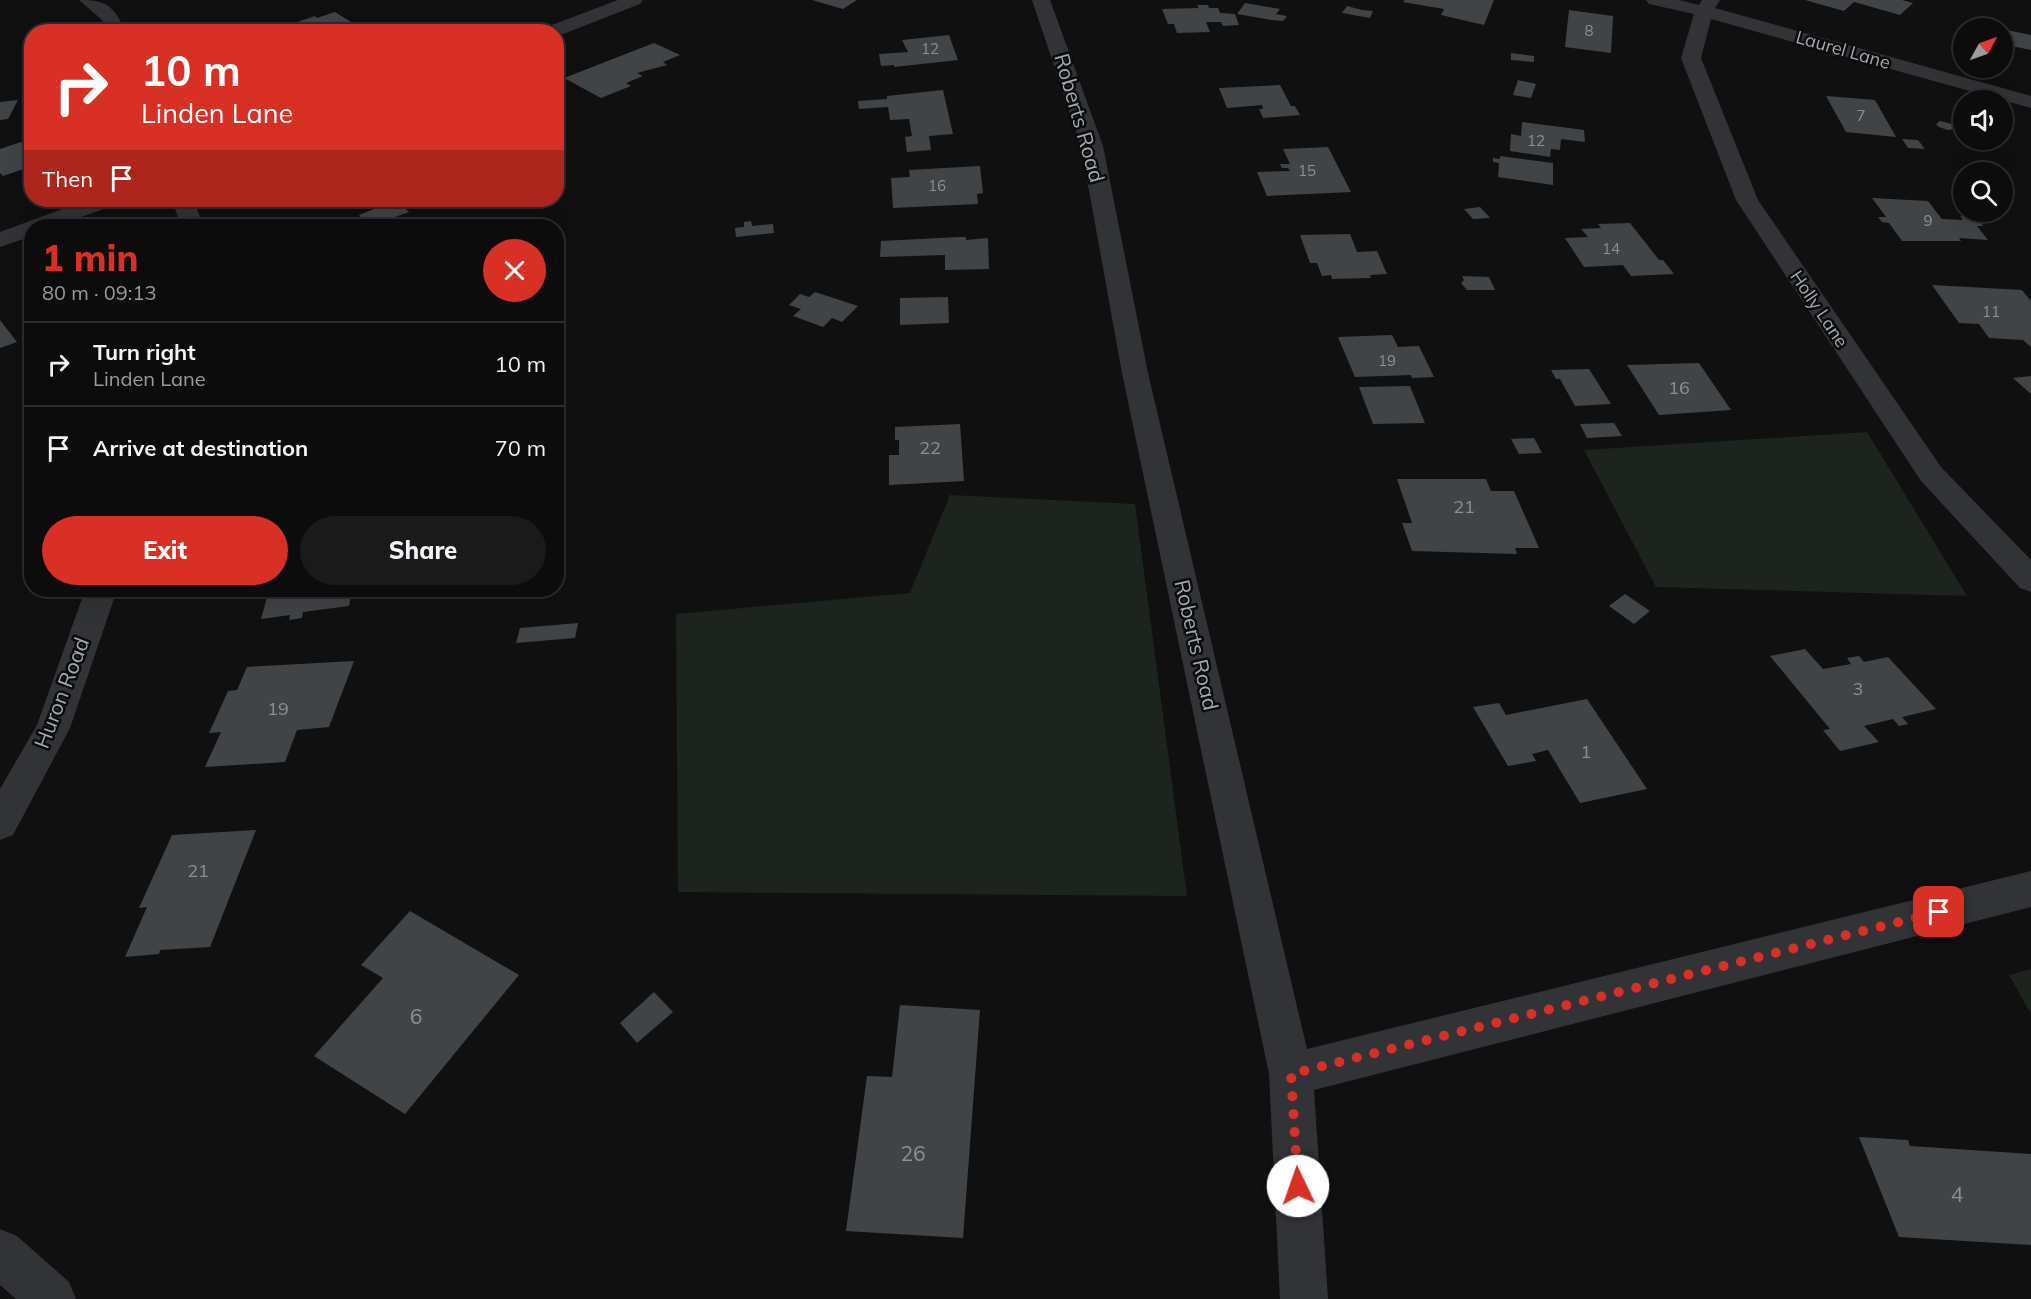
<!DOCTYPE html>
<html lang="en">
<head>
<meta charset="utf-8">
<style>
  :root { --surface:#0c0c0d; --page:#1a1a1b; --text:#f1f3f6; --muted:#9a9b9d; --line:#2c2c2e; --accent:#d93025 }
  body { margin:0; font-family:Mulish,sans-serif; background:var(--page); color:var(--text); height:100vh; display:flex; flex-direction:column; font-size:22px; white-space:nowrap }
  * { box-sizing:border-box; margin:0 }
  p { font-size:20px; color:var(--muted) }
  .icon { flex:none; width:33px; height:33px; fill:none; stroke:currentColor; stroke-width:2; stroke-linecap:round; stroke-linejoin:round }
  .map { position:relative; flex:1; overflow:hidden }
  .sheet { position:absolute; left:24px; top:219px; width:540px; height:378px; display:flex; flex-direction:column; background:var(--surface); border-radius:24px; box-shadow:0 6px 24px #0002,0 0 0 2px var(--line) }
  .sheet>* { flex:none }
  .guide { position:absolute; left:24px; top:24px; width:540px; height:183px; border-radius:24px; box-shadow:0 6px 24px #0002,0 0 0 2px var(--line); background:#d93025; color:#fff; overflow:hidden }
  .needle { width:39px; rotate:50deg }
  .buttons { position:absolute; left:1953px; top:18px; display:grid; gap:12px }
  .buttons a { display:grid; place-items:center; width:60px; height:60px; border-radius:50%; background:var(--surface); box-shadow:0 6px 24px #0002,0 0 0 2px var(--line); font-size:30px }
  .pin { position:absolute; display:grid; place-items:center; width:51px; height:51px; color:#fff; margin:-26px; border-radius:12px; box-shadow:0 3px 9px #0006 }
  .me { position:absolute; width:66px; margin:-33px; rotate:357deg; stroke-linejoin:round; filter:drop-shadow(0 0 4px #0008) }
  .turn { display:flex; align-items:center; gap:21px; height:126px; padding:0 18px; font-size:27px }
  .turn .icon { width:78px; height:78px; stroke-width:2.5 }
  .turn b { display:block; font-size:42px; line-height:51px }
  .then { display:flex; align-items:center; height:57px; padding:0 18px; background:#0003; gap:12px; font-size:22px }
  .round { display:grid; place-items:center; flex:none; width:63px; height:63px; border-radius:32px; background:var(--page) }
  .summary { display:flex; align-items:center; justify-content:space-between; height:102px; padding:0 18px }
  h1 { font-size:36px; font-weight:800; line-height:45px; color:var(--accent) }
  .primary-button { display:flex; gap:12px; margin-top:auto; padding:12px 18px }
  .primary-button a { flex:1; height:69px; border-radius:36px; background:var(--accent); color:#fff; font-size:24px; font-weight:800; line-height:69px; text-align:center }
  .primary-button a+a { background:var(--page); color:var(--text) }
  ul { padding:0; list-style:none }
  li { display:flex; align-items:center; gap:18px; height:84px; padding:0 18px; border-top:2px solid var(--line) }
  li div { flex:1 }
  li b { display:block; font-size:22px }
  li em { font-style:normal }
  .map>svg:first-child { display:block }
</style>
</head>
<body>
<div class="map">
<svg width="2031" height="1299" viewBox="0 0 2031 1299">
  <rect width="100%" height="100%" fill="#101011"/>
  <path fill="#1d241d" d="M1867 432 1967 596 1656 587 1584 450Z
    M950 495 1135 504 1187 896 678 892 676 614 910 593Z
    M2031 969V1014L2009 975Z"/>
  <path fill="#414447" d="M812 0H857L843 9Z
    M1405 0H1494L1484 25 1441 15 1444 9 1403 2Z
    M1805 0H1902L1913 3 1900 15 1854 2 1844 11Z
    M1245 3 1280 9 1276 14 1287 16 1283 21 1272 20 1237 14Z
    M1197 5H1208L1209 8H1218L1220 13 1235 14 1239 25 1223 26 1221 22H1206L1210 32 1177 33 1174 24H1168L1162 9 1199 8Z
    M1347 6 1362 10 1373 11 1370 18 1342 13Z
    M1569 10 1613 16 1611 53 1565 47Z
    M335 12 362 29 355 32H268L315 16 317 18Z
    M2002 29 2031 35V50L2002 44Z
    M949 35 958 60 894 67V65L881 66 879 54 908 52 902 40Z
    M654 43 680 55 663 62 667 65 637 73 643 76 626 83 631 86 601 98 564 78Z
    M1511 53 1534 56V62L1511 60Z
    M1518 80 1536 84 1531 98 1513 95Z
    M1280 85 1291 106H1295L1300 115 1263 118 1259 109H1263L1262 105 1227 108 1219 88Z
    M943 90 953 134 929 136 931 150 907 152 905 137 912 136 909 119 890 120 888 107 859 109 858 101 887 99V96Z
    M1826 96 1875 100 1896 137 1846 132Z
    M18 100 8 119 0 120V102Z
    M1940 121 1956 125 1958 128 1948 130 1939 127 1936 124Z
    M1522 122 1584 130 1585 142 1561 139 1560 150 1551 149 1550 157 1510 151 1511 134 1521 136Z
    M1902 139 1918 140 1925 149 1908 148Z
    M21 142 29 150 32 149V166L3 176 0 173V149Z
    M1328 147 1351 192 1267 196 1257 172 1290 171 1288 168H1282L1280 164H1290L1283 149Z
    M1500 156 1553 163V185L1498 177 1499 163 1493 162V158L1500 159Z
    M980 166 983 193 977 194 978 204 893 208 891 178 910 177 909 170Z
    M1872 198 1928 201 1942 219 1963 220 1960 216 1972 217 1984 226H1977L1988 240 1959 238 1961 241H1902L1889 223 1882 222 1878 217H1886Z
    M397 200 409 212 370 226 359 215Z
    M1480 207 1490 218 1473 219 1464 209Z
    M751 221 752 226 773 224 774 233 736 237 735 228 744 227V222Z
    M1630 223 1659 260H1663L1674 274 1631 276 1623 265 1584 267 1565 238 1588 237 1581 229 1601 228 1598 224Z
    M1350 234 1357 252 1377 251 1387 274 1370 275 1371 278 1332 279 1331 275 1322 276 1317 263H1310L1300 235Z
    M960 237H966V240L988 238 989 269 945 270V255L880 257 881 241Z
    M1462 276 1489 277 1495 290H1467L1461 283 1464 280Z
    M1932 285 2022 290 2031 301V347L2023 340 1989 338 1979 324 1959 323Z
    M815 292 858 306 842 322 832 318 823 327 793 316 801 309 789 305 800 294 809 297Z
    M948 297 949 323 900 325V298Z
    M0 320 17 342 0 348Z
    M1392 335 1398 347 1419 346 1434 377 1412 378 1411 375 1355 377 1338 337Z
    M1699 363 1731 410 1659 415 1627 365Z
    M1589 369 1611 404 1575 406 1560 379H1556L1551 370Z
    M2031 376V394L2013 378Z
    M1410 386 1425 423 1373 424 1359 387Z
    M1614 423 1622 436 1587 438 1580 424Z
    M960 424 964 481 889 485V455H899V440H895V427Z
    M1534 438 1542 453 1519 454 1511 439Z
    M1397 479H1486L1491 491H1514L1539 548H1515L1517 554 1412 551 1402 523H1412Z
    M269 590H352L349 606 303 612 302 618 289 620 290 615 261 619Z
    M1625 594 1650 611 1634 624 1609 606Z
    M578 623 575 638 516 643 520 628Z
    M1805 649 1823 669 1851 664 1847 658 1859 656 1864 662 1888 657 1936 709 1902 717 1908 724 1899 726 1893 719 1864 726 1879 742 1840 751 1823 730 1830 729 1770 656Z
    M354 661 329 727 297 730 285 762 205 767 221 732 209 733 228 691 237 690 247 667Z
    M1587 699 1647 789 1580 803 1548 750 1532 754 1536 761 1508 766 1473 707 1499 703 1506 715Z
    M256 830 210 947 160 950 159 954 125 957 147 907 139 908 172 835Z
    M410 911 519 975 405 1114 314 1056 383 978 361 965Z
    M654 992 673 1012 637 1043 620 1023Z
    M900 1005 980 1010 963 1238 846 1231 867 1076 892 1077Z
    M1859 1137 1908 1140 1910 1146 2031 1154V1245L1899 1237Z"/>
  <g fill="none" stroke-linecap="round" stroke-linejoin="round">
    <path fill="#323336" fill-rule="evenodd" d="M79 0C107 0 114 6 126 32H108L102 20Z
      M618 0H643L640 4 558 36 556 32H542L544 28Z
      M1032 0H1050L1103 146 1148 373 1307 1049 2031 871V907L1314 1090 1328 1299H1280L1269 1074 1122 373 1081 146Z
      M1646 0H1679L1699 5 1702 0H1720L1715 8 2031 96V108L1711 19 1701 58 1758 200 1941 467 2031 560V592L2020 588 1921 481 1736 200 1681 58 1694 14 1649 4Z
      M87 200H118L115 205 56 226H32V236L0 247V232Z
      M172 200H194L203 226H181Z
      M85 590H117L70 728 13 835 0 840V789L37 725Z
      M0 1229 17 1236 69 1282 76 1299H16L0 1285Z"/>
  </g>
  <g fill="none" stroke-linecap="round" stroke-linejoin="round">
    <path stroke="#d93025" stroke-width="10" stroke-dasharray="0 18" d="M1298 1186 1291 1074 1939 912"/>
  </g>
  <g text-anchor="middle" stroke-width="5" stroke-linejoin="round" paint-order="stroke">
    <g font-size="15" fill="#8a9096">
      <text x="1589" y="36">8</text>
      <text x="930" y="54">12</text>
      <text x="1861" y="121">7</text>
      <text x="1536" y="146">12</text>
      <text x="1307" y="176">15</text>
      <text x="937" y="191">16</text>
      <text x="1928" y="226">9</text>
      <text x="1611" y="254">14</text>
      <text x="1991" y="317">11</text>
      <text x="1387" y="366">19</text>
    </g>
    <g font-size="18" fill="#a2aab1" stroke="#0b0b0c">
      <text transform="translate(1843 50) rotate(16)" y="6">Laurel Lane</text>
      <text transform="translate(1819 309) rotate(56)" y="6">Holly Lane</text>
    </g>
    <g font-size="18" fill="#8a9096">
      <text x="1679" y="394">16</text>
      <text x="930" y="454">22</text>
      <text x="1464" y="513">21</text>
      <text x="1858" y="695">3</text>
      <text x="278" y="715">19</text>
      <text x="1586" y="758">1</text>
      <text x="198" y="877">21</text>
    </g>
    <g font-size="21" fill="#a2aab1" stroke="#0b0b0c">
      <text transform="translate(1079 118) rotate(74)" y="7">Roberts Road</text>
      <text transform="translate(1196 645) rotate(77)" y="7">Roberts Road</text>
      <text transform="translate(62 693) rotate(-69)" y="7">Huron Road</text>
    </g>
    <g font-size="21" fill="#8a9096">
      <text x="416" y="1024">6</text>
      <text x="913" y="1161">26</text>
      <text x="1957" y="1202">4</text>
    </g>
  </g>
</svg>
<div class="buttons">
<a><svg class="needle" viewBox="-14 -14 28 28"><path d="M0-13l5 13h-10z" fill="#e53935"/><path d="M0 13l5-13h-10z" fill="#9a9b9d"/></svg></a>
<a><svg class="icon" aria-label="sound" viewBox="0 0 24 24"><path d="M4 9h4l5-4v14l-5-4H4zM17 9q2 3 0 6"/></svg></a>
<a><svg class="icon" aria-label="search" viewBox="0 0 24 24"><circle cx="10" cy="10" r="6"/><path d="M15 15l6 6"/></svg></a>
</div>
<div class="pin" style="left:1939px;top:912px;background:#d93025"><svg class="icon" aria-label="arrive" viewBox="0 0 24 24"><path d="M6 21V4h12l-3 4 3 4H6"/></svg></div>
<svg class="me" style="left:1298px;top:1186px" viewBox="-20 -20 40 40"><circle r="19" fill="#fff"/><path d="M0-13L10 11 0 6-10 11z" fill="#d93025"/></svg>
<div class="guide">
<div class="turn"><svg class="icon" aria-label="right" viewBox="0 0 24 24"><path d="M7 20v-9h11M14 6l5 5-5 5"/></svg><div><b>10 m</b>Linden Lane</div></div>
<div class="then">Then<svg class="icon" aria-label="arrive" viewBox="0 0 24 24"><path d="M6 21V4h12l-3 4 3 4H6"/></svg></div>
</div>
<section class="sheet">
<div class="summary"><div><h1>1 min</h1><p>80 m · 09:13</p></div><a class="round" style="background:#d93025;color:#fff"><svg class="icon" aria-label="close" viewBox="0 0 24 24"><path d="M6 6l12 12M18 6L6 18"/></svg></a></div>
<ul>
<li><svg class="icon" aria-label="right" viewBox="0 0 24 24"><path d="M7 20v-9h11M14 6l5 5-5 5"/></svg><div><b>Turn right</b><p>Linden Lane</p></div><em>10 m</em></li>
<li><svg class="icon" aria-label="arrive" viewBox="0 0 24 24"><path d="M6 21V4h12l-3 4 3 4H6"/></svg><div><b>Arrive at destination</b></div><em>70 m</em></li>
</ul>
<div class="primary-button"><a>Exit</a><a>Share</a></div>
</section>
</div>
</body>
</html>
